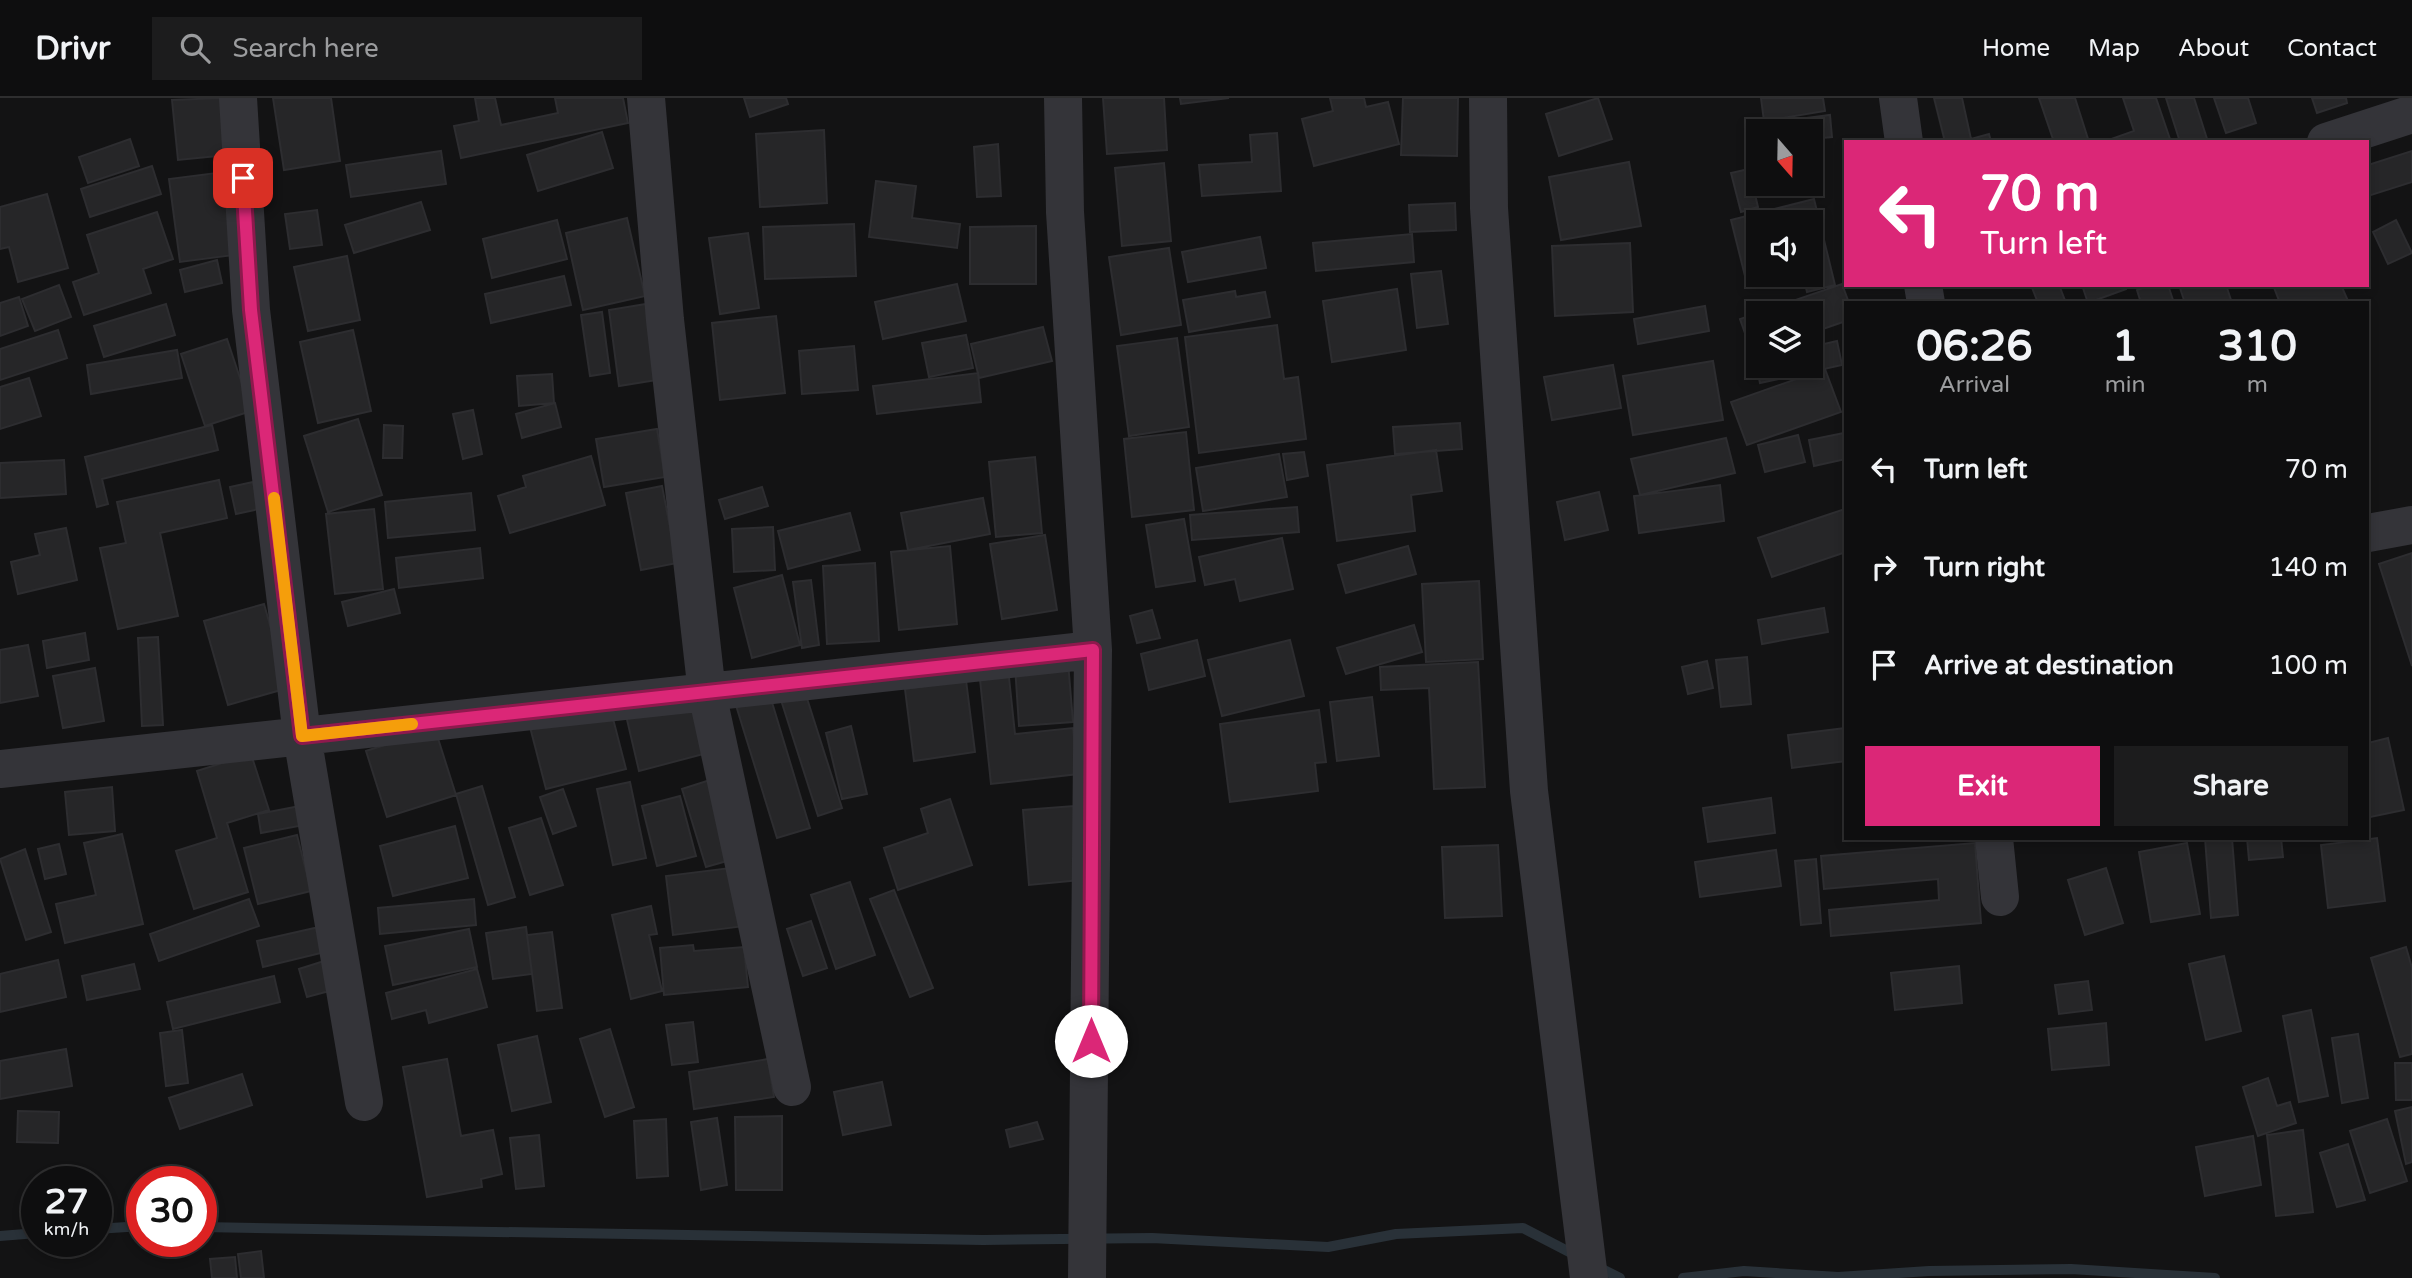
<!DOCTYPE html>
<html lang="en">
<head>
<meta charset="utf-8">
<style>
  :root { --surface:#0e0e0f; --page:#1c1c1d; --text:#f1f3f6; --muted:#9b9c9e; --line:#2e2e2f; --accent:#db2777 }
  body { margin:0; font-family:"Varela Round",sans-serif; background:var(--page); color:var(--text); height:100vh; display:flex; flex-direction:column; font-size:26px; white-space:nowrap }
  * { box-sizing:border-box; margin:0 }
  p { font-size:23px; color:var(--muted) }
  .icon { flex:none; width:38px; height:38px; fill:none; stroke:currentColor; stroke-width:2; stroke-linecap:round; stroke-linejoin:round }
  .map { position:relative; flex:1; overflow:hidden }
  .sheet { position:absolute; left:1844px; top:203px; width:525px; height:539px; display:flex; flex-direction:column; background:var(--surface); border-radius:0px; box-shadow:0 4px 10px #0003,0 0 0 2px var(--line) }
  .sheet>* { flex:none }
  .hud { position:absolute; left:1844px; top:42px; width:525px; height:147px; border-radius:0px; box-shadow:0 4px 10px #0003,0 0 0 2px var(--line); background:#db2777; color:#fff; overflow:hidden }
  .needle { width:46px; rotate:160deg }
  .tools { position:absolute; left:1746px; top:21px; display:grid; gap:14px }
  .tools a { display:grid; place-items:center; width:77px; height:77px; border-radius:0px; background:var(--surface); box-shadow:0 4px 10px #0003,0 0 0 2px var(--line); font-size:35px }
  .speed { position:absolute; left:21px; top:1068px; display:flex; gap:14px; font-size:35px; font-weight:700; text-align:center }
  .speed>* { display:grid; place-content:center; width:91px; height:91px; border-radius:50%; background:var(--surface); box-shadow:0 4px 10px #0003,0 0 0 2px var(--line); line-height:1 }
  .speed small { font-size:18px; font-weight:400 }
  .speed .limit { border:10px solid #d22; background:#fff; color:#111 }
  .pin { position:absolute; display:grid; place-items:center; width:60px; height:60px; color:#fff; margin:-30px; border-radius:14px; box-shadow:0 4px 10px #0006 }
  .me { position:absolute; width:77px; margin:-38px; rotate:0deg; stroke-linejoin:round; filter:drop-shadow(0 0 5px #0008) }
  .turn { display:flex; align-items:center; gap:24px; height:147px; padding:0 21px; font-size:32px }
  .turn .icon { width:91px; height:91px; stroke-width:2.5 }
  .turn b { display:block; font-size:49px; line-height:60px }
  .eta { display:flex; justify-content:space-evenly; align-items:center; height:119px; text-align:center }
  .eta b { font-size:42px; font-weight:700; line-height:49px }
  .button { display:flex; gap:14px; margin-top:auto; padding:14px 21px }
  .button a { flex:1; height:80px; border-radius:0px; background:var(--accent); color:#fff; font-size:28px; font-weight:700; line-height:80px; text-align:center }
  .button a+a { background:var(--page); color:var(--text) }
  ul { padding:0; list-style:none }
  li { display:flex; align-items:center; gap:21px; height:98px; padding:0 21px }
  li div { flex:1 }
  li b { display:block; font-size:26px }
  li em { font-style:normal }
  header { display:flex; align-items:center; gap:42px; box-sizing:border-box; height:98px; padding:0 35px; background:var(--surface); border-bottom:2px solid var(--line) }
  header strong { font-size:33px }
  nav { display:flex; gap:38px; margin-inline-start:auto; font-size:24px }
  .search { width:490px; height:63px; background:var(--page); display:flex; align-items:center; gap:18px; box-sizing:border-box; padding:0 24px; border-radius:0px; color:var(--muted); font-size:26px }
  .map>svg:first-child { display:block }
</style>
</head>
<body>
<header>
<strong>Drivr</strong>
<div class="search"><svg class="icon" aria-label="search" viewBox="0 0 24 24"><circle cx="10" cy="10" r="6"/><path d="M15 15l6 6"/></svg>Search here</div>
<nav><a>Home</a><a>Map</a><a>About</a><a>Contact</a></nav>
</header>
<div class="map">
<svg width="2412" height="1180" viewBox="0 0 2412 1180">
  <rect width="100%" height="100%" fill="#131314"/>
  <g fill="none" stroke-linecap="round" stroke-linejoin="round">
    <path stroke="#293138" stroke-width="10" d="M201 1129 983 1142 1152 1140 1328 1149 1396 1136 1523 1130 1579 1159
      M96 1131 142 1128
      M0 1138 37 1135
      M1596 1168 1620 1180
      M1683 1180 1744 1173 1838 1179 1929 1173 2071 1171 2215 1180"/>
  </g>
  <path fill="#262628" stroke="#2d2d30" stroke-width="2" d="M221 0 227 57 178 62 172 2Z
    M273 0H331L340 63 284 72Z
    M475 0H495L501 27 558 15 555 0H623L628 25 461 60 454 28 479 23Z
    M744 0H786L788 6 750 19Z
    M1103 0H1164L1167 52 1107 56Z
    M1180 0H1229L1181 6Z
    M1330 0H1364L1366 9 1388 4 1399 46 1314 68 1302 21 1333 13Z
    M1403 0H1458L1457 58 1401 57Z
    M1598 0 1612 41 1559 58 1546 16Z
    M1761 0H1823L1825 13 1764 23Z
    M1934 0H1962L1971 41 1989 36 1991 44H1945Z
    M2039 0H2075L2089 44H2054Z
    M2123 0H2156L2171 44H2103L2134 33Z
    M2166 0H2194L2208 44H2180Z
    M2214 0H2248L2256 25 2226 35Z
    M2312 0H2346L2347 5 2317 15Z
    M1830 17 1832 39 1811 41V33H1759V48L1749 50 1746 28Z
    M824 32 827 105 760 109 756 36Z
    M602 34 613 70 538 93 527 57Z
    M1277 35 1281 93 1202 98 1199 67 1252 64 1250 37Z
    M130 41 139 68 88 85 79 59Z
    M998 46 1001 98 977 99 974 49Z
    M441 53 446 86 351 99 346 67Z
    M2412 53V84L2368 98V67Z
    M1629 64 1641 128 1561 142 1549 79Z
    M1164 65 1171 143 1122 148 1115 70Z
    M152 68 161 96 90 119 81 91Z
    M1749 71 1758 109 1741 114 1731 75Z
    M224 74 234 157 180 164 169 81Z
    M876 83 916 88 912 120 960 126 957 150 869 139Z
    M47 96 68 170 18 184 9 149 0 151V109Z
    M1814 101 1835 187 1807 194 1803 177H1811V124H1759V177H1766L1746 182 1731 122Z
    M421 104 430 132 354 155 345 127Z
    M1455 105 1456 132 1410 134 1409 107Z
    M317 112 322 147 290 151 285 116Z
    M157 114 173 161 143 171 151 195 84 217 73 184 99 175 87 137Z
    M627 120 645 198 583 212 566 135Z
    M557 122 567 161 492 180 483 141Z
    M2396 122 2412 155 2388 166 2373 134Z
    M854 126 856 178 765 181 763 129Z
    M1036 128V186H970V129Z
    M748 135 759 210 720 216 709 140Z
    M1412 136 1414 164 1316 173 1313 145Z
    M1260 139 1266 170 1188 184 1182 154Z
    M1630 145 1633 214 1555 218 1552 148Z
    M1169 150 1181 227 1121 237 1109 159Z
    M347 158 360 222 308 233 294 169Z
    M217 162 222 185 185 194 180 172Z
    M1441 173 1448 226 1417 230 1411 176Z
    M564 178 571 207 491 225 485 196Z
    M957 186 966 223 883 241 875 204Z
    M1842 186 1849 205H1846V223L1811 235V215H1759V253L1752 255 1740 221Z
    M59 187 71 219 35 233 22 201Z
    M2031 187H2059L2066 205H2038Z
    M2082 187H2125L2126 191 2088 205Z
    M2151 187H2168L2174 205H2141L2137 192Z
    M2179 187H2226L2232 205H2185Z
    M2273 187H2341L2349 205H2280Z
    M1397 191 1406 252 1332 264 1323 203Z
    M1235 193 1236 199 1265 194 1270 219 1189 234 1183 202Z
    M19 199 28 228 0 238V205Z
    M166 206 175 237 104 259 94 228Z
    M646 206 657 282 619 288 609 212Z
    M1705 208 1709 233 1638 246 1634 221Z
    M602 214 610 275 590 278 581 217Z
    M776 218 785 295 720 302 712 225Z
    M1277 227 1284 281 1298 279 1306 341 1199 355 1185 239Z
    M1043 229 1052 263 979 280 971 246Z
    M58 232 67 260 0 282V251Z
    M353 232 371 313 318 325 300 244Z
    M966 237 973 270 929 279 922 245Z
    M1177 240 1189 329 1129 338 1117 248Z
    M227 241 251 313 205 328 181 256Z
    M1837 243 1842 267 1760 285 1755 261 1759 260V268H1811V249Z
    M854 248 858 292 802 296 799 253Z
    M177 252 182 280 91 296 87 267Z
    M1713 263 1723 322 1633 337 1623 278Z
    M1613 267 1621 310 1552 322 1544 279Z
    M1825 271 1841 314 1747 347 1731 304Z
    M978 275 981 304 877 316 873 288Z
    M552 276 554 305 519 308 517 278Z
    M29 280 41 318 0 331V289Z
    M555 305 561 329 522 340 516 316Z
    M473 312 482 356 463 361 453 316Z
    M358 321 382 397 328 414 304 338Z
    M1460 325 1462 351 1395 356 1393 329Z
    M212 327 218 352 102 381 108 406 97 409 85 359Z
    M384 327 403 328 402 360H383Z
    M657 331 665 379 604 389 596 341Z
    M1186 334 1194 412 1132 419 1124 341Z
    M1844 335 1846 361 1814 368 1809 342Z
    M1798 337 1805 364 1765 374 1758 347Z
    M1726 340 1735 375 1640 397 1631 361Z
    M1436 352 1442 393 1411 397 1415 433 1337 443 1327 367Z
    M1304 354 1308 378 1287 382 1283 356Z
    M1279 356 1287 399 1203 413 1196 370Z
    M591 358 605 407 510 435 498 398 526 389 523 378Z
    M1035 359 1042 435 996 439 989 364Z
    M64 362 66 396 0 400V365Z
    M219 382 227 420 160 435 178 518 118 531 100 450 126 445 117 404Z
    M253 384 259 411 236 416 230 389Z
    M1720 387 1724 423 1639 435 1634 398Z
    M662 388 677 465 641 472 626 395Z
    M762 389 768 408 725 421 719 402Z
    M1599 394 1608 432 1565 442 1557 404Z
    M471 395 475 432 388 440 385 404Z
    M983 400 990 436 908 452 901 415Z
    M1297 409 1299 434 1192 442 1190 417Z
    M374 411 383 491 335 496 326 416Z
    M1845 411 1846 454 1772 479 1758 440Z
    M850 415 860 452 788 471 778 433Z
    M1184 421 1195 483 1156 489 1146 427Z
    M773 429 775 472 734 474 732 431Z
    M66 430 77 482 18 496 11 464 40 457 35 436Z
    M1045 437 1057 512 1002 521 990 446Z
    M1282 440 1293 491 1240 503 1235 481 1205 487 1199 459Z
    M950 448 957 526 899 532 891 454Z
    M1408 448 1416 476 1346 495 1338 467Z
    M480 450 483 480 399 490 396 460Z
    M2412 455V568L2379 466Z
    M875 465 879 543 827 546 823 468Z
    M782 477 800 547 752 560 734 490Z
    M811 482 819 547 802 550 793 484Z
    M1479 483 1483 561 1426 564 1422 486Z
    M394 491 400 515 348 528 342 504Z
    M264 506 288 590 228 607 204 523Z
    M1824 510 1828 534 1762 546 1758 522Z
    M1152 512 1160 540 1137 545 1130 518Z
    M1414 527 1422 554 1346 576 1337 550Z
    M85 535 89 562 47 570 43 543Z
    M158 539 163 627 142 628 138 540Z
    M1197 542 1205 578 1149 592 1141 556Z
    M1290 542 1304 598 1222 618 1208 562Z
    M28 547 38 598 0 605V552Z
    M1747 559 1751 606 1721 609 1716 562Z
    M1707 563 1713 590 1688 596 1682 569Z
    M1068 564 1073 624 1019 628 1015 568Z
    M1478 564 1485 689 1434 691 1429 590 1381 592 1380 569Z
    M95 570 104 623 63 630 53 578Z
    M1008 570 1015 636 1073 630 1078 676 991 686 979 572Z
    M966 582 975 654 914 663 905 591Z
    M768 591 810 730 777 740 734 601Z
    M804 591 842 710 818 718 780 599Z
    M804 591 842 710 818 718 780 599Z
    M697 596 711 654 639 673 625 613Z
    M1372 599 1379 658 1337 663 1330 604Z
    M610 609 626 671 546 691 530 629Z
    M1319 612 1326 664 1315 665 1318 693 1230 704 1220 626Z
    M851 628 867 696 842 701 826 635Z
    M1846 630V663L1792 670 1788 637Z
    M435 631 456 697 387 719 366 653Z
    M2388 640 2404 712 2370 719 2368 645Z
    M251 656 269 712 227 725 248 794 194 811 176 753 217 740 197 673Z
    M710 682 734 761 706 769 682 691Z
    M630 684 646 760 613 767 597 691Z
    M482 688 515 799 488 807 456 696Z
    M112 689 115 733 69 737 65 694Z
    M563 691 576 728 553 736 540 699Z
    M680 698 696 758 657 768 642 708Z
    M1771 700 1775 735 1708 744 1703 710Z
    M950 701 972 767 898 792 884 750 928 735 921 711Z
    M300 708 304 727 261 735 258 716Z
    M1074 708 1080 782 1029 787 1023 712Z
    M541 720 563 787 530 797 509 730Z
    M455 728 468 780 393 798 380 748Z
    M122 736 143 826 65 845 56 806 96 797 84 745Z
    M297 737 311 793 258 806 244 750Z
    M2205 740H2232L2238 817 2211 820Z
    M2247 740H2281L2283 759 2249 762Z
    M2377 740 2385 803 2328 810 2321 747Z
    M1975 745 1981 825 1831 838 1829 812 1939 802 1938 781 1824 791 1821 758Z
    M2187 745 2200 816 2151 824 2139 754Z
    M59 746 66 776 45 781 38 751Z
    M1498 747 1502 818 1445 820 1442 749Z
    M25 751 51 834 26 842 0 761Z
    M1776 752 1781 788 1700 799 1695 764Z
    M1816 761 1821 825 1801 827 1795 763Z
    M738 769 745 828 673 837 666 778Z
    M2106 770 2123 825 2085 837 2068 782Z
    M850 784 875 857 836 871 811 797Z
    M894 792 933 890 910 899 870 801Z
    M249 801 259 828 159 863 150 836Z
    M474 801 476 827 380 836 378 810Z
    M651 808 657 836 649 837 662 893 631 901 612 817Z
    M811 823 827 870 803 878 787 831Z
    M319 829 325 854 263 869 257 843Z
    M526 829 532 876 493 881 486 835Z
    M469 831 477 869 393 887 385 848Z
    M552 834 562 910 537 913 527 837Z
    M693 847 694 853 744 849 748 889 664 897 660 850Z
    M2406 849 2412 870V956L2400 959 2371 860Z
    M2224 858 2241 933 2206 942 2189 866Z
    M58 862 66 899 0 914V876Z
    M324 863 333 892 307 899 299 871Z
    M134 866 140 891 87 902 82 878Z
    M1959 868 1962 905 1895 912 1891 875Z
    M477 871 487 909 429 925 426 912 392 921 386 895Z
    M274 878 280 904 173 931 167 904Z
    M2088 883 2092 912 2059 916 2055 887Z
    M2311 912 2328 998 2299 1004 2283 918Z
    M693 924 698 964 672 967 666 927Z
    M2106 925 2109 967 2052 972 2048 931Z
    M610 931 634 1009 605 1019 580 941Z
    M182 932 188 985 166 988 160 935Z
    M2358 936 2368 1000 2342 1005 2332 940Z
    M537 938 551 1004 512 1013 498 947Z
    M66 951 72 988 0 1001V963Z
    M447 961 461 1038 493 1032 502 1076 481 1081 482 1089 427 1099 403 969Z
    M768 961 774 999 694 1011 689 974Z
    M2395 965H2412V1002H2396Z
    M242 976 252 1007 180 1031 169 1000Z
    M2268 980 2277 1008 2290 1004 2296 1025 2258 1038 2243 989Z
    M882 984 891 1027 843 1037 834 994Z
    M2412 1009V1064L2406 1066 2395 1013Z
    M18 1013 59 1014 58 1045 17 1044Z
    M782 1018V1092H736L735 1019Z
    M717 1020 727 1087 701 1092 691 1024Z
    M666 1021 668 1078 637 1080 634 1023Z
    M2387 1021 2407 1083 2370 1095 2350 1033Z
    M1037 1024 1043 1041 1010 1049 1006 1032Z
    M2303 1032 2313 1114 2276 1118 2267 1037Z
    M539 1037 544 1088 516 1091 510 1040Z
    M2253 1038 2261 1087 2205 1098 2196 1049Z
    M2348 1046 2365 1102 2337 1109 2320 1055Z
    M261 1153 264 1180H241L238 1156Z
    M235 1159 237 1180H212L210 1161Z"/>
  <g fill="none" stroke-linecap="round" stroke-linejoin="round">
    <path stroke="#343439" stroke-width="38" d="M238 0 251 212 302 638 364 1004
      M646 0 665 222 707 595 792 989
      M1063 0 1065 114 1093 552 1087 1180
      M1488 0 1489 110 1529 693 1589 1180
      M1898 0 1904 44
      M2326 44 2412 16
      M1923 187 1926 205
      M2368 435 2412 427
      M0 671 1093 552
      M1994 740 2000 799"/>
  </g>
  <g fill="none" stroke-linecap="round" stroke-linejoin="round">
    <g stroke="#8e194d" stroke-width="18">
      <path id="route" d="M243 80 251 212 302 638 1093 552 1091 943"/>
    </g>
    <use href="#route" stroke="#db2777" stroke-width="12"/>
    <path stroke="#f59e0b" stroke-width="12" d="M274 400 302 638 412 626"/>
  </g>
</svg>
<div class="tools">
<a><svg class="needle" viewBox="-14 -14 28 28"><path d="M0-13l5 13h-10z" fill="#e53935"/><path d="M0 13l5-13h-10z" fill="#9b9c9e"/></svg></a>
<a><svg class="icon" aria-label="sound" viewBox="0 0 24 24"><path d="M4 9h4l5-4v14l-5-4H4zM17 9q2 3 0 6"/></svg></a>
<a><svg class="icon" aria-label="layers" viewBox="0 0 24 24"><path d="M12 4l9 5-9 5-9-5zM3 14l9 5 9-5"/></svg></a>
</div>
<div class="speed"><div>27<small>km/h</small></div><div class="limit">30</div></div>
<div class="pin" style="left:243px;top:80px;background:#d93025"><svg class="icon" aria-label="arrive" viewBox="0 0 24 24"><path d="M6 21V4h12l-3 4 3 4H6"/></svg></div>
<svg class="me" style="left:1091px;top:943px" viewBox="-20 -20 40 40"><circle r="19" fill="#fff"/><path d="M0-13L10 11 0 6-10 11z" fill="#db2777"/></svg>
<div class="hud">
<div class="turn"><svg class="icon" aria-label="left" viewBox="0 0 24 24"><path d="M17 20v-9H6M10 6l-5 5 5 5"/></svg><div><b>70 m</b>Turn left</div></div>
</div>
<section class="sheet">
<div class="eta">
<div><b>06:26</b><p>Arrival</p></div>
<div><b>1</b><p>min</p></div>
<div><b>310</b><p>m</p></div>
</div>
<ul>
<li><svg class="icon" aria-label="left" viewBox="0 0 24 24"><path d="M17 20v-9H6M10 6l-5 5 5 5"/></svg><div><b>Turn left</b></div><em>70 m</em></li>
<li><svg class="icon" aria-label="right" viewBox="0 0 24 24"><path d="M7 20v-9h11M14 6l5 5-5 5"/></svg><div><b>Turn right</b></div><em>140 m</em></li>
<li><svg class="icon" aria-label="arrive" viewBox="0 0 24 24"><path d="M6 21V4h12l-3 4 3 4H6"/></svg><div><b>Arrive at destination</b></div><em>100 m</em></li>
</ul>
<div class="button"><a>Exit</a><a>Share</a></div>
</section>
</div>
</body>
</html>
